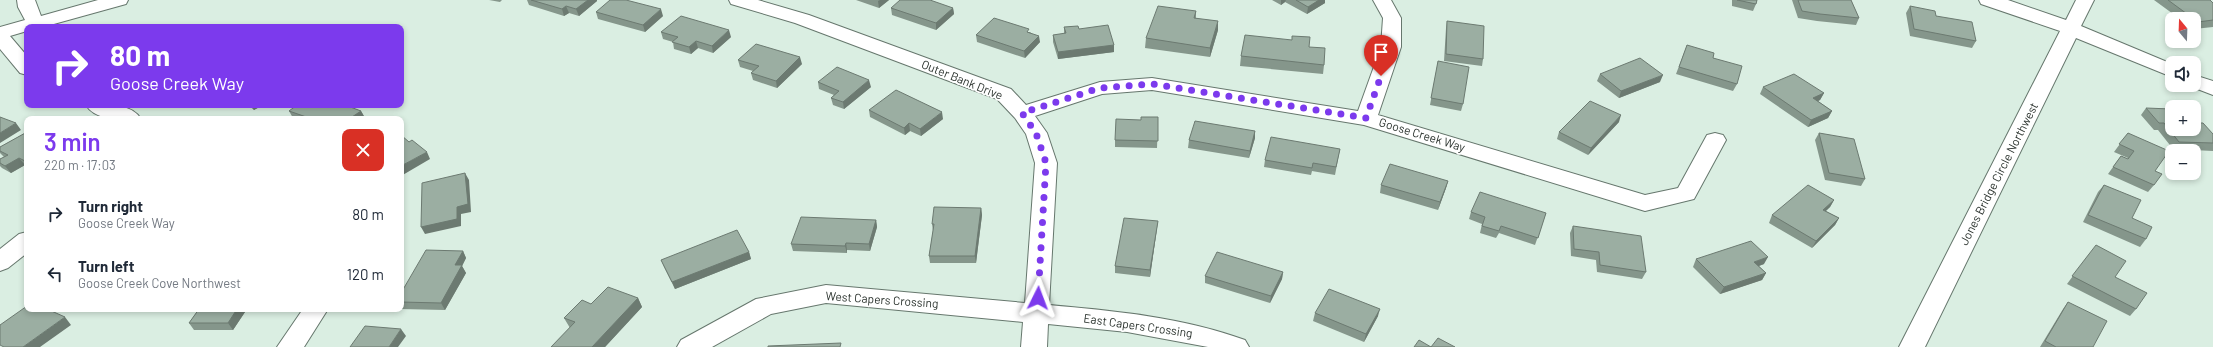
<!DOCTYPE html>
<html lang="en">
<head>
<meta charset="utf-8">
<style>
  :root { --surface:#fff; --page:#f6f6f7; --text:#1f2937; --muted:#747a83; --accent:#7c3aed }
  body { margin:0; font-family:Barlow,sans-serif; background:var(--page); color:var(--text); height:100vh; display:flex; flex-direction:column; font-size:15px; white-space:nowrap }
  * { box-sizing:border-box; margin:0 }
  p { font-size:13px; color:var(--muted) }
  .icon { flex:none; width:22px; height:22px; fill:none; stroke:currentColor; stroke-width:2; stroke-linecap:round; stroke-linejoin:round }
  .map { position:relative; flex:1; overflow:hidden }
  .panel { position:absolute; left:24px; top:116px; width:380px; height:196px; display:flex; flex-direction:column; background:var(--surface); border-radius:8px; box-shadow:0 2px 6px #0003 }
  .panel>* { flex:none }
  .guide { position:absolute; left:24px; top:24px; width:380px; height:84px; border-radius:8px; box-shadow:0 2px 6px #0003; background:#7c3aed; color:#fff; overflow:hidden }
  .needle { width:26px; rotate:341deg }
  .fabs { position:absolute; left:2165px; top:12px; display:grid; gap:8px }
  .fabs a { display:grid; place-items:center; width:36px; height:36px; border-radius:8px; background:var(--surface); box-shadow:0 2px 6px #0003; font-size:20px }
  .pin { position:absolute; display:grid; place-items:center; width:34px; height:34px; color:#fff; margin:-41px -17px; border-radius:50% 50% 50% 0; rotate:-45deg; box-shadow:0 0 4px #0007 }
  .pin .icon { rotate:45deg }
  .me { position:absolute; width:44px; margin:-22px; rotate:3deg; stroke-linejoin:round; filter:drop-shadow(0 0 3px #0008) }
  .turn { display:flex; align-items:center; gap:14px; height:84px; padding:0 20px; font-size:18px }
  .turn .icon { width:52px; height:52px; stroke-width:2.5 }
  .turn b { display:block; font-size:28px; line-height:34px }
  .round { display:grid; place-items:center; flex:none; width:42px; height:42px; border-radius:8px; background:var(--page) }
  .headline { display:flex; align-items:center; justify-content:space-between; height:68px; padding:0 20px }
  h1 { font-size:24px; font-weight:600; line-height:30px; color:var(--accent) }
  ul { padding:0; list-style:none }
  li { display:flex; align-items:center; gap:12px; height:60px; padding:0 20px }
  li div { flex:1 }
  li b { display:block; font-size:15px }
  li em { font-style:normal }
  .map>svg:first-child { display:block }
</style>
</head>
<body>
<div class="map">
<svg width="2213" height="347" viewBox="0 0 2213 347">
  <rect width="100%" height="100%" fill="#daeee2"/>
  <g fill="none" stroke-linecap="round" stroke-linejoin="round">
    <g stroke="#66776d" stroke-width="2">
      <path id="minor" d="M17 0H35L41 16 98 0H128L126 4 43 27H27V31L10 36 27 56V75L20 73 0 49V27L25 20 18 7Z
        M729 0H758L809 15 1011 89 1026 105 1100 82 1152 78 1358 111 1381 47 1383 18 1373 0H1391L1401 18V47L1378 115 1645 195 1678 188 1707 135 1715 133 1723 135 1726 140 1694 199 1645 211 1364 125 1152 90 1102 94 1035 116 1047 133 1057 163 1049 305C1115 311 1182 317 1245 340L1249 347H1208L1127 332 1048 324 1047 347H1021L1023 322 826 303 771 314 712 347H677L681 340 756 299 826 285 1025 303 1035 163 1026 134 1015 118 997 99 795 23 731 4Z
        M1979 0H2008L2066 20 2076 0H2094L2081 26 2172 64V77L2076 38 1925 347H1899L2060 31 1981 4Z
        M2194 75 2213 81V95L2187 85H2194Z
        M86 105C103 105 131 102 141 119 124 119 96 122 86 105Z
        M27 232V253L8 268 0 271V249L19 234Z
        M303 309H328L304 347H277Z"/>
    </g>
    <use href="#minor" fill="#fff" fill-rule="evenodd"/>
  </g>
  <path fill="#85968b" d="M489 0H502L500 2Z
    M527 0H597V1L579 16 569 13 564 16 529 5Z
    M856 0H889L879 8Z
    M1272 0H1325V3L1307 14 1285 2 1281 5Z
    M1732 0H1757L1756 4 1753 11 1732 6Z
    M1792 0H1851L1859 18 1856 25 1817 21 1798 18Z
    M2154 0H2210L2213 3V27L2194 29V19H2180Z
    M1910 6 1936 16 1976 41 1972 48 1910 36 1906 13Z
    M891 8H953L954 14 936 30 892 15Z
    M1196 11V18L1218 30 1210 57 1145 48 1146 38Z
    M596 12 663 16 645 32 598 19Z
    M1447 21 1483 59 1482 66 1444 61 1446 28Z
    M1064 27 1079 29 1114 45V52L1058 59 1053 42V35L1064 34Z
    M661 32 731 37 713 53 698 48 691 54 674 49 673 42 663 39Z
    M1030 32 1040 42 1025 58 977 42 976 35Z
    M1687 45 1713 58 1737 84 1733 91 1676 74Z
    M1309 47 1324 65 1323 74 1240 66 1241 56Z
    M738 60 802 64 777 88 753 80 751 73 753 71 740 67Z
    M1438 61 1463 104 1461 111 1430 105Z
    M1600 74 1660 82 1619 98 1597 81Z
    M818 82 871 87 844 109 833 105 831 98 834 95 819 89Z
    M1763 87 1824 93 1820 100 1818 101 1832 111 1828 118 1808 127 1760 94Z
    M248 105H263L254 110Z
    M2146 108 2172 129 2213 134V151L2173 149 2158 130H2154L2141 115Z
    M869 110 943 119 921 136 910 131 905 135 870 117Z
    M289 111H361L365 118 363 119H296L293 118Z
    M1158 117 1157 148 1115 147V140L1141 120Z
    M1619 122 1588 155 1557 139 1559 132Z
    M1255 131V138L1249 158 1188 148 1189 140Z
    M27 132V166L25 165 11 173 2 168 0 166V159L4 157 0 153V147Z
    M1819 133 1865 179 1861 186 1825 180 1815 140Z
    M2128 133 2155 171 2154 185 2148 192 2108 174 2121 156 2128 159V158L2114 152Z
    M1340 149 1335 175 1312 171 1311 175 1264 167 1265 160Z
    M1448 181 1446 188 1438 210 1380 193 1381 185Z
    M2104 185 2132 218 2146 239 2140 247 2083 222 2098 192Z
    M1834 200 1830 207 1826 211 1839 218 1835 225 1812 248 1769 223 1772 215Z
    M981 208 982 215 976 263H930L929 256 933 231 932 224Z
    M1471 212 1546 213 1535 245 1499 233 1496 238 1480 233 1482 224 1469 219Z
    M876 220 877 227 870 251 847 250V253L793 251 791 244Z
    M1158 221 1150 277 1115 273V266Z
    M1573 226 1646 272 1642 279 1597 272 1596 260 1571 256 1570 233Z
    M463 251 466 258 462 266 466 273 445 310 400 309H401V293Z
    M749 252 751 259 675 289 664 267 661 260Z
    M2090 253 2115 277 2136 309 2130 316 2067 284Z
    M1696 259 1764 264 1759 266 1766 273 1762 280 1720 294 1693 267Z
    M1283 272 1282 279 1270 303 1205 283V276Z
    M638 298 642 307 605 347H551L570 328 564 318 591 304Z
    M2068 302 2093 347H2040L2063 309Z
    M199 309H247L233 330H194L189 323Z
    M1315 313 1378 316 1364 342 1313 321Z"/>
  <path fill="#6c7a71" d="M588 0H597V1L579 16 576 9Z
    M880 0H889L879 8 878 1Z
    M1281 0H1286L1285 2 1281 5Z
    M1319 0H1325V3L1307 14 1308 7Z
    M566 6 569 13 564 16 562 9Z
    M953 8 954 14 936 30V23Z
    M661 9 663 16 645 32 643 25Z
    M1218 21V30L1210 57V48Z
    M729 30 731 37 713 53 712 46Z
    M1039 36 1040 42 1025 58 1024 51Z
    M696 41 698 48 691 54 689 47Z
    M1114 45V52L1058 59V52Z
    M800 57 802 64 777 88 776 81Z
    M1663 75 1660 82 1619 98 1621 91Z
    M869 80 871 87 844 109 843 102Z
    M1824 93 1820 100 1810 105 1813 98Z
    M251 105H263L254 110Z
    M361 111 365 118 363 119H349Z
    M1832 111 1828 118 1808 127 1811 120Z
    M942 112 943 119 921 136 920 129Z
    M1621 115 1619 122 1588 155 1591 148Z
    M16 123 21 130 0 143V133Z
    M909 123 910 131 905 135 904 128Z
    M1255 131V138L1249 158 1250 151Z
    M427 152 430 159 401 176V166Z
    M19 158 25 165 11 173 5 166Z
    M465 173 469 180 471 212 461 214V226L425 234 421 227 457 207Z
    M1448 181 1446 188 1438 210 1440 202Z
    M1834 200 1830 207 1819 217 1823 210Z
    M981 208 982 215 976 263 975 256Z
    M1839 218 1835 225 1812 248 1816 241Z
    M876 220 877 227 870 251 869 244Z
    M1158 221 1150 277V270Z
    M846 243 847 250V253L845 246Z
    M463 251 466 258 462 266 466 273 445 310 441 303 455 265Z
    M749 252 751 259 675 289 672 282Z
    M1768 257 1764 264 1750 269 1754 262Z
    M1283 272 1282 279 1270 303 1271 296Z
    M1766 273 1762 280 1720 294 1724 287Z
    M638 298 642 307 605 347H592Z
    M237 309H247L233 330 228 323Z
    M1380 309 1378 316 1364 342 1366 334Z
    M65 317 71 325 40 347H23Z
    M401 329 406 336 398 347H389Z"/>
  <path fill="#9baea2" stroke="#6c7a71" d="M531 0H588L576 9 566 6 562 9Z
    M610 0H626L661 9 643 25 596 12Z
    M900 0H930L953 8 936 23 891 8Z
    M1296 0H1319L1308 7Z
    M1737 0H1757L1756 4Z
    M1798 0H1851L1859 18 1820 14 1802 11Z
    M2168 0H2210L2213 3V20L2198 22Z
    M1158 6 1196 11 1194 18 1218 21 1210 48 1146 38Z
    M1910 6 1935 11 1936 16 1972 22 1976 41 1914 29Z
    M681 16 729 30 712 46 696 41 689 47 672 42 678 37 661 32Z
    M994 18 1029 29 1027 32 1039 36 1024 51 976 35Z
    M1447 21 1484 26 1483 59 1446 54Z
    M1108 25 1114 45 1058 52 1053 35 1066 33 1064 27 1078 26 1079 29Z
    M1245 35 1292 40V36L1310 37 1309 47 1325 48 1324 65 1241 56Z
    M756 44 800 57 776 81 751 73 759 66 738 60Z
    M1687 45 1714 53 1713 58 1742 66 1737 84 1679 67Z
    M1640 58 1663 75 1621 91 1600 74Z
    M1438 61 1469 67 1463 104 1431 98Z
    M837 67 869 80 843 102 831 98 839 91 818 82Z
    M1794 74 1824 93 1813 98 1832 111 1811 120 1763 87Z
    M896 90 942 112 920 129 909 123 904 128 869 110Z
    M1590 101 1621 115 1591 148 1559 132Z
    M297 105H345L361 111 349 119H312L289 111Z
    M2146 108 2171 109 2172 111V129H2194V123H2203L2213 134V143L2179 142 2164 123H2159Z
    M0 117 16 123 0 133Z
    M1141 117H1158V141L1115 140 1116 119 1141 120Z
    M1195 121 1255 131 1250 151 1189 140Z
    M27 132V162L19 158 5 166 0 163V159L8 155 0 151V147Z
    M1819 133 1854 139 1865 179 1829 173Z
    M2128 133 2169 151 2155 171 2162 174 2154 185 2113 167 2121 156 2128 159 2134 151 2119 144Z
    M401 135 409 142 412 140 427 152 401 166Z
    M1271 137 1340 149 1336 167 1313 163 1312 168 1265 160Z
    M1390 164 1448 181 1440 202 1381 185Z
    M465 173 468 204 457 207V219L421 227 422 183Z
    M1808 185 1834 200 1823 210 1839 218 1816 241 1772 215Z
    M2104 185 2141 200 2132 218 2152 227 2146 239 2088 215Z
    M1480 192 1546 213 1538 238 1501 226 1499 231 1482 226 1485 217 1471 212Z
    M934 207 981 208 975 256H929L934 224H932Z
    M801 217 876 220 869 244 846 243 845 246 791 244Z
    M1124 218 1158 221 1150 270 1115 266Z
    M1573 226 1641 236 1646 272 1600 265 1599 252 1574 249Z
    M737 230 749 252 672 282 661 260Z
    M1751 241 1768 257 1754 262 1766 273 1724 287 1696 259Z
    M2096 245 2126 261 2115 277 2147 293 2136 309 2072 276Z
    M426 250 463 251 455 265H462L441 303 401 302V293Z
    M1217 252 1283 272 1271 296 1205 276Z
    M608 287 638 298 592 347H551L575 322 564 318 582 300 591 304Z
    M1329 289 1380 309 1366 334 1315 313Z
    M2068 302 2107 321 2093 347H2056L2045 341Z
    M27 306V309H47L65 317 23 347H4L0 345V325Z
    M199 309H237L228 323H189Z
    M365 326 401 329 389 347H350Z
    M1438 338 1455 347H1414L1419 340 1431 347Z
    M841 343 840 347H768V346Z"/>
  <g fill="none" stroke-linecap="round" stroke-linejoin="round">
    <path stroke="#7c3aed" stroke-width="7" stroke-dasharray="0 12.6" d="M1038 298 1046 163 1036 133 1022 113 1100 88 1152 84 1366 118 1381 76"/>
  </g>
  <g text-anchor="middle" stroke-width="3.5" stroke-linejoin="round" paint-order="stroke">
    <g font-size="12" fill="#2c342f" stroke="#fff">
      <text transform="translate(962 80) rotate(22)" y="4">Outer Bank Drive</text>
      <text transform="translate(1422 135) rotate(17)" y="4">Goose Creek Way</text>
      <text transform="translate(1999 174) rotate(-63)" y="4">Jones Bridge Circle Northwest</text>
      <text transform="translate(882 300) rotate(4)" y="4">West Capers Crossing</text>
      <text transform="translate(1138 326) rotate(8)" y="4">East Capers Crossing</text>
    </g>
  </g>
</svg>
<div class="fabs">
<a><svg class="needle" viewBox="-14 -14 28 28"><path d="M0-13l5 13h-10z" fill="#e53935"/><path d="M0 13l5-13h-10z" fill="#747a83"/></svg></a>
<a><svg class="icon" aria-label="sound" viewBox="0 0 24 24"><path d="M4 9h4l5-4v14l-5-4H4zM17 9q2 3 0 6"/></svg></a>
<a>+</a>
<a>−</a>
</div>
<div class="pin" style="left:1381px;top:76px;background:#d93025"><svg class="icon" aria-label="arrive" viewBox="0 0 24 24"><path d="M6 21V4h12l-3 4 3 4H6"/></svg></div>
<svg class="me" style="left:1038px;top:298px" viewBox="-20 -20 40 40"><path d="M0-17L14 15 0 8-14 15z" fill="#7c3aed" stroke="#fff" stroke-width="4"/></svg>
<div class="guide">
<div class="turn"><svg class="icon" aria-label="right" viewBox="0 0 24 24"><path d="M7 20v-9h11M14 6l5 5-5 5"/></svg><div><b>80 m</b>Goose Creek Way</div></div>
</div>
<section class="panel">
<div class="headline"><div><h1>3 min</h1><p>220 m · 17:03</p></div><a class="round" style="background:#d93025;color:#fff"><svg class="icon" aria-label="close" viewBox="0 0 24 24"><path d="M6 6l12 12M18 6L6 18"/></svg></a></div>
<ul>
<li><svg class="icon" aria-label="right" viewBox="0 0 24 24"><path d="M7 20v-9h11M14 6l5 5-5 5"/></svg><div><b>Turn right</b><p>Goose Creek Way</p></div><em>80 m</em></li>
<li><svg class="icon" aria-label="left" viewBox="0 0 24 24"><path d="M17 20v-9H6M10 6l-5 5 5 5"/></svg><div><b>Turn left</b><p>Goose Creek Cove Northwest</p></div><em>120 m</em></li>
</ul>
</section>
</div>
</body>
</html>
